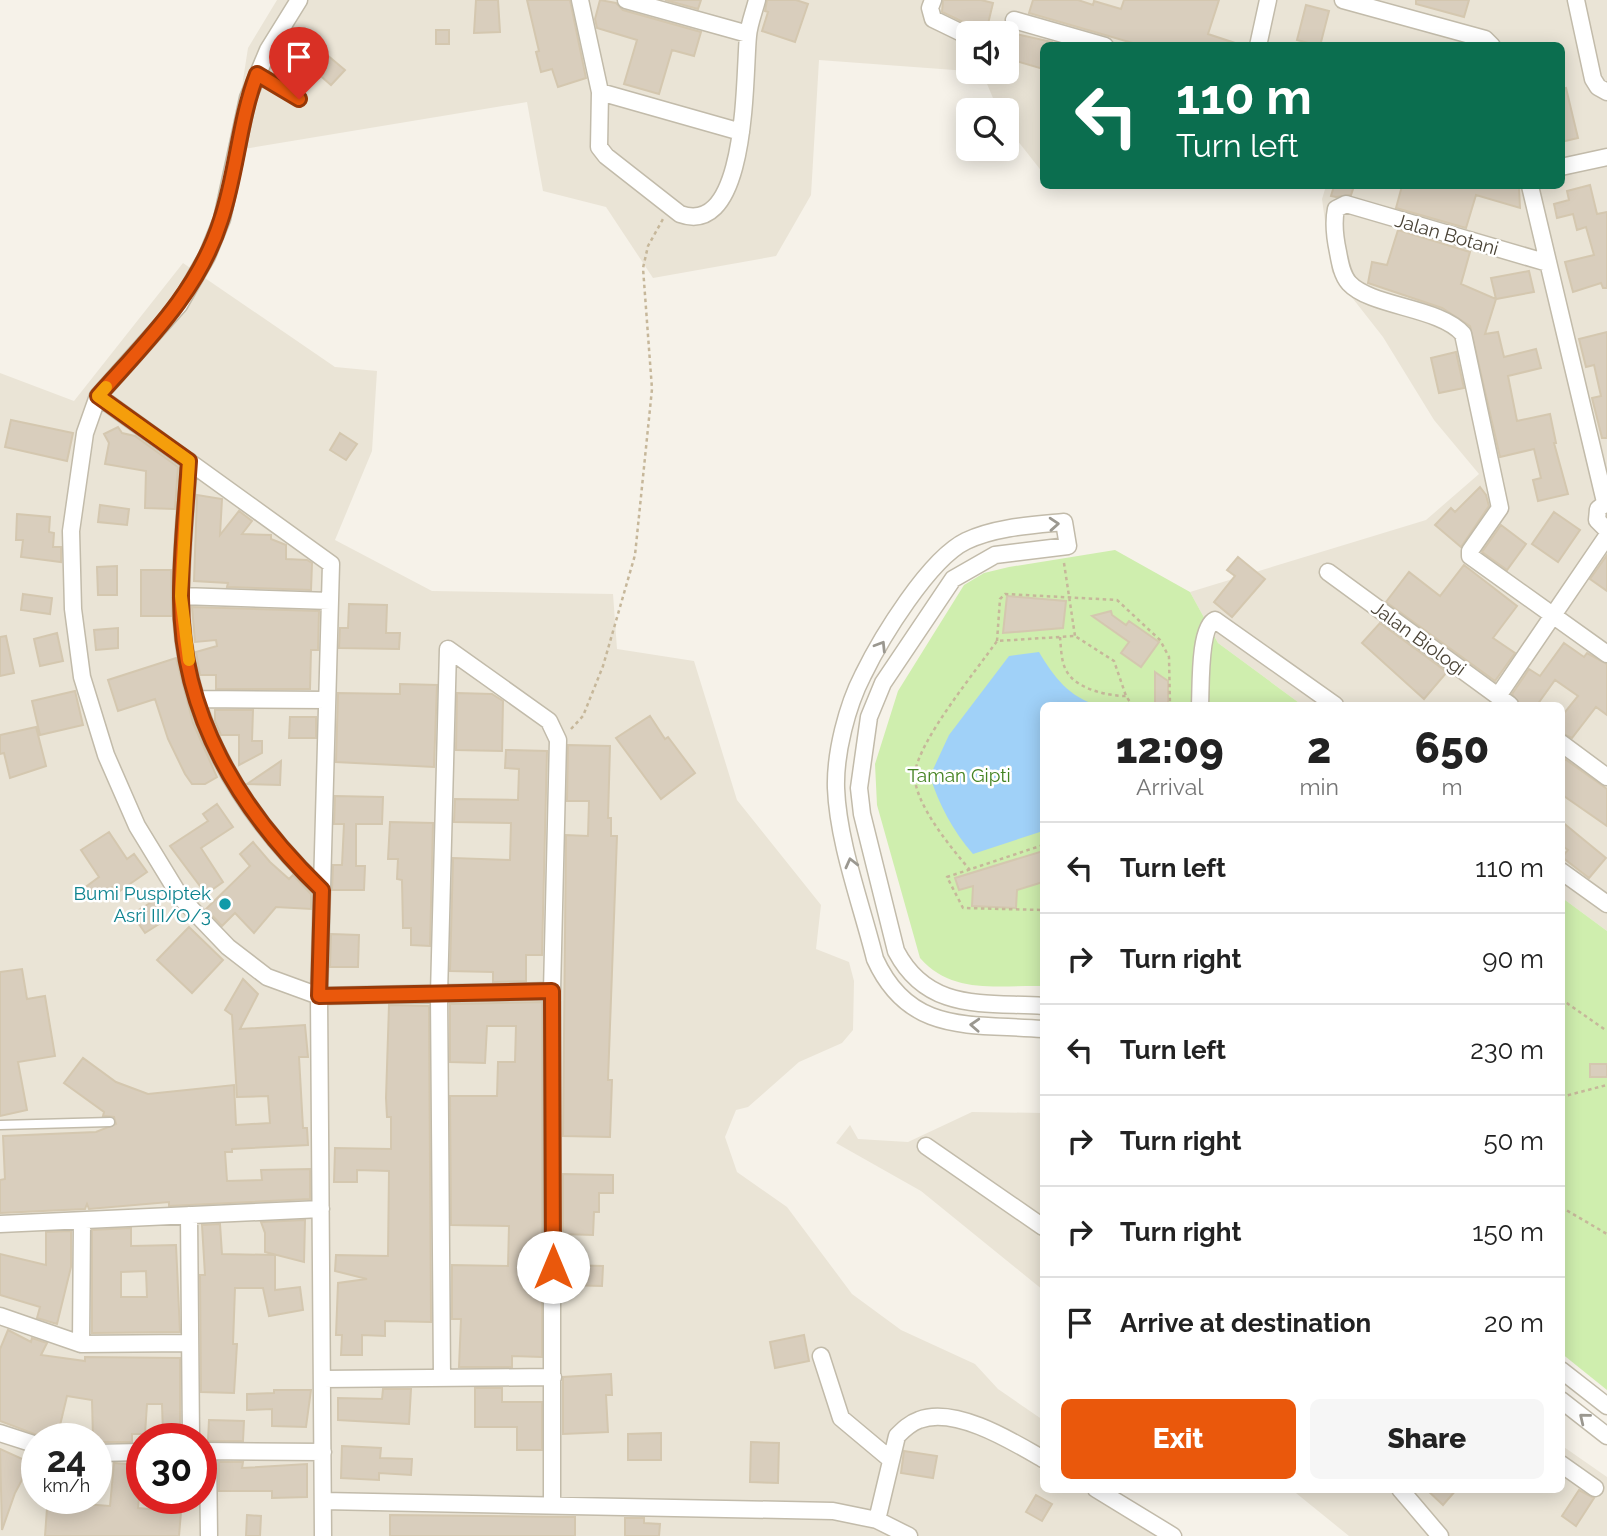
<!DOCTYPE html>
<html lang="en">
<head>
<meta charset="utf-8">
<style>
  :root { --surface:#fff; --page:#f6f6f6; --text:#222; --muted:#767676; --line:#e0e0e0; --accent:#ea580c }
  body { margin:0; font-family:Raleway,sans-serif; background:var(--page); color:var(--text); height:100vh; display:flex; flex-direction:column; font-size:26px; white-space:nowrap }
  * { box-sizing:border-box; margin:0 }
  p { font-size:23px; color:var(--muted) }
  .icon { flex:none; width:38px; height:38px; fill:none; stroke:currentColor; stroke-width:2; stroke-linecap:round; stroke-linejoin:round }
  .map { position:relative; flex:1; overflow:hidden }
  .panel { position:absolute; left:1040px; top:702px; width:525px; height:791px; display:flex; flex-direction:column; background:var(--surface); border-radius:10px; box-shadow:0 4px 18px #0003 }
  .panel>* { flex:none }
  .banner { position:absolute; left:1040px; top:42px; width:525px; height:147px; border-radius:10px; box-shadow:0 4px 18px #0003; background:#0b6e4f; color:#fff; overflow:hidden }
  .tools { position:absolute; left:956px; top:21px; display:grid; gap:14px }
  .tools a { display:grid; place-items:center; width:63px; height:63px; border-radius:10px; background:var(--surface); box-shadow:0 4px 18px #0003; font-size:35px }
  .speed { position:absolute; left:21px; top:1423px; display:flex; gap:14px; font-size:35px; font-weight:700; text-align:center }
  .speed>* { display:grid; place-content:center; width:91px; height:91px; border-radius:50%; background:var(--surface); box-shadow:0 4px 18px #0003; line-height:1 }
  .speed small { font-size:18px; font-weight:400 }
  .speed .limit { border:10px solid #d22; background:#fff; color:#111 }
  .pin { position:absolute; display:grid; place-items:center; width:60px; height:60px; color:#fff; margin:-72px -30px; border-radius:50% 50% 50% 0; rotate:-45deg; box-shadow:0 0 7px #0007 }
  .pin .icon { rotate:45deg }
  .me { position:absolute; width:77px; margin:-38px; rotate:0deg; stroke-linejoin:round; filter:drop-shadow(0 0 5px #0008) }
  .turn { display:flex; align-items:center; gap:24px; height:147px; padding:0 21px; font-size:32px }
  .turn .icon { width:91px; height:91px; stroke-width:2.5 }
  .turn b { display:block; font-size:49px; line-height:60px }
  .eta { display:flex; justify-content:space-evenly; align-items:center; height:119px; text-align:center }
  .eta b { font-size:42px; font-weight:800; line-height:49px }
  .button { display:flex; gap:14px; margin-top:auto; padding:14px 21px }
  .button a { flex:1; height:80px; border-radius:10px; background:var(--accent); color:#fff; font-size:28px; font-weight:800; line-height:80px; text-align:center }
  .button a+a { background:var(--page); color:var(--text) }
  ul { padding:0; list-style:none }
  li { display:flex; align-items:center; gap:21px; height:91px; padding:0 21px; border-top:2px solid var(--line) }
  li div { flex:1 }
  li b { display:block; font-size:26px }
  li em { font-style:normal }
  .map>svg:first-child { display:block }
</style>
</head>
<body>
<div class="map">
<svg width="1607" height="1536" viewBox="0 0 1607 1536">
  <rect width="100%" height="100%" fill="#f6f2e9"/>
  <path fill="#eae4d6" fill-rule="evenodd" d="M277 0H1607V931L1561 897V705H1302L1218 643 1190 592 1426 520 1479 474 1434 420 1383 337 1332 272 1322 199 1326 186H1561V46H1043V173L1006 126V110H998L982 72H1006V33H968V71L819 60 811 195 776 256 653 278 606 207 543 191 527 102 232 151 248 48Z
    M183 263 335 367 377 371 372 451 335 540 432 591 613 594 617 649 694 661 737 800 821 905 816 949 849 962 854 981 853 1030 842 1043 799 1062 748 1107 736 1110 725 1137 737 1172 787 1207 852 1294 901 1330 975 1364 998 1389 1043 1420V1489H1096L1173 1536H0V373L74 401ZM37 1438H96V1498H37ZM142 1438H201V1498H142Z
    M972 1112 1043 1113V1290L921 1191 836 1143 850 1125 858 1139 908 1142Z
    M1561 1445 1607 1477V1536H1349L1291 1489H1561Z"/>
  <path fill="#cfeeae" d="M1115 550 1190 592 1218 643 1302 705H1043V986C997 985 953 995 920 958L877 805 875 764 898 691 964 585 984 573 1009 567Z
    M1561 897 1607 931V1390L1561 1353Z"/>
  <path fill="#a0d1f8" d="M1039 652C1054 677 1069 697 1097 705H1043V831L973 854C953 831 939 805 930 776L949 735 1009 656Z"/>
  <path fill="#d9cebd" stroke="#d4c7af" stroke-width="2" fill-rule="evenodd" d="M476 0H498L500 32 474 33Z
    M527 0H570L586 78 558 87 552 69 541 72 536 52 539 51Z
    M600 0 616 3 623 10 701 32 694 56 672 50 659 94 624 84 637 40 597 28 595 19Z
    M665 0H701L698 9Z
    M767 0H796L808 4 795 42 762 31 768 12 765 11Z
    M943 0H981L993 3 987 28 963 22 942 12Z
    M1033 0H1078L1093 5 1094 1 1121 9 1124 0H1219L1208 34 1235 43 1234 46H1143L1029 13Z
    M1416 0H1469L1464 17 1416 4Z
    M1306 5 1329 11 1320 46 1297 40Z
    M436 30H449V44H436Z
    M1012 33 1052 42 1051 46H1043V69L1006 58Z
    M320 49 345 70 331 85 307 64Z
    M1566 88 1578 138 1561 142V89Z
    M1590 185 1597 214 1607 212V288H1603L1601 283 1573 292 1565 262 1594 255 1586 227 1577 230 1573 214 1557 218 1554 204 1569 200 1567 191Z
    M1334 186H1354L1351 195 1336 197 1331 196Z
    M1402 186H1510L1519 188 1520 208 1476 195 1466 228 1396 208Z
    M1398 230 1470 252 1461 284 1496 299 1485 334 1498 332 1504 357 1536 349 1541 368 1508 376 1517 421 1550 414 1556 443H1554L1568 494 1538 501 1533 480 1541 478 1534 449 1500 457 1470 326 1442 308 1368 283 1372 262 1387 265Z
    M1529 271 1534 292 1496 299 1491 278Z
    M1607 332V438H1602L1592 398 1601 396 1594 365 1586 367 1579 339Z
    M1456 352 1464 388 1439 393 1431 358Z
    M11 420 73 433 67 461 5 447Z
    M118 427 122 433 135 436 178 467 175 509 145 508 146 471 105 464 109 443 104 434Z
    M340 433 357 444 346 460 330 450Z
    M1480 487 1486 495 1489 506 1461 547 1435 525 1451 508 1455 512Z
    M197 495 222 499 220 535 239 511 252 521 242 534 271 535V539L286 545V559L307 560 312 563 311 590 227 587 228 583 194 581Z
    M100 505 129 509 127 525 98 522Z
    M1554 512 1580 530 1558 562 1532 544Z
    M17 514 50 517 49 532 54 533 53 547H61V562L21 557 23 540H16Z
    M1501 525 1526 544 1507 570 1482 552Z
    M1607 555V591L1590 579Z
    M1238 557 1265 579 1232 617 1214 602 1235 576 1227 570Z
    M1464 565 1517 606 1493 638 1515 653 1495 681 1386 602 1409 572 1440 596Z
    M117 566V595H98L97 567Z
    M141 570H171L172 616H141Z
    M23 594 52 598 50 614 21 610Z
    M1007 596 1066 601 1063 628 1003 633Z
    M349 604 387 605 386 633H400L399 649 339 648 340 628H348Z
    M192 607 319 611 318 650H311L310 689H216V675H200L196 652 217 646 216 640 195 642Z
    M1111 611 1112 615 1126 625 1129 621 1159 642 1141 667 1121 653 1129 642 1092 616Z
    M1380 623 1447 672 1424 699 1362 643Z
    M118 628V648L96 650 94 630Z
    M57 633 63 661 40 666 34 639Z
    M6 636 14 673 0 676V637Z
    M1564 643 1584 657 1587 653 1607 664V715L1596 707 1572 738 1561 733V717L1578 696 1555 680 1537 705H1520L1512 694 1529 669 1540 676Z
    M176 658 193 723 217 777 205 784H192L185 774 168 739 155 699 118 711 108 680Z
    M1155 672 1168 681V705H1155Z
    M400 684 437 685 434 767 336 762 338 693 400 694Z
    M75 691 83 725 40 735 32 701Z
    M457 693 492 694 503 701 502 751 456 750Z
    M215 710H253L252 741H262V753L239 765V735H221L215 721Z
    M650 716 665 739 668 737 695 773 661 799 616 738Z
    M290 717H316V738H289Z
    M36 727 46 766 10 778 4 753 0 754V735Z
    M568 745 610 746 608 818H611V836H617L608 1080H612L610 1137 563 1136 566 835 588 836 589 801H567Z
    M506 750 547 751 542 955H526V981L493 982V972L450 971 453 858 510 860 511 823 454 822 455 799 518 800 519 769 505 768Z
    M1565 759 1607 789V826L1561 794V763Z
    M281 761 280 785 247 784Z
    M335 796 383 797 382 824H356V866H365L364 890H332L333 865H342L344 824H334Z
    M217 804 233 827 201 848 223 882 206 894 170 846 208 821 203 814Z
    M1561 821 1606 858 1589 878 1562 857 1568 850 1561 845Z
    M390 822 433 823 430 946 411 945V928H403L402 880 397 879 398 859H388Z
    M109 832 127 859 134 854 147 872 117 893 112 887 96 899 87 886 99 877 81 850Z
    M253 842 270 862 289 879 293 875 311 894V909L276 907 254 933 235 913 222 926 206 909 250 866 240 854Z
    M1043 851V882L1017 890 1016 908 972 906 973 886 959 890 955 878Z
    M155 900 167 919 145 933 132 914Z
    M189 927 223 960 192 993 157 960Z
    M331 934 359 935 358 967H330Z
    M22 969 27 999 45 996 55 1056 18 1062 27 1110 0 1116V972Z
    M243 979 258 994 240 1029 305 1025 308 1057H299L303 1128H307L308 1145 232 1149V1152H225L227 1181 262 1180 261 1170 310 1169V1199L169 1206V1202L89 1209 87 1204 85 1209 0 1213V1180L5 1179 3 1136 96 1132 116 1124 114 1117 103 1116 104 1112 64 1083 83 1058 116 1082 148 1094 234 1085 236 1125 270 1123 268 1096 237 1097 232 1015 225 1010Z
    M542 1002V1357L512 1356V1367H459L461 1319H452V1265L508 1266 509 1226 451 1225 450 1096H497L498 1062H515L516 1026H487L485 1063 450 1062V1004Z
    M389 1005 429 1006 431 1322 385 1321V1336L362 1335V1355H341L342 1335H336L338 1283 367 1279 335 1271 336 1255 388 1256 389 1171 357 1170V1182H334L335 1148 391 1149V1117H387L386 1098Z
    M1590 1064H1607V1077H1590Z
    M563 1174 613 1175V1193H599V1212H594L593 1235 563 1234Z
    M305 1220 304 1262 265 1252V1233L261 1222Z
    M220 1224 222 1254 275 1255V1290L300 1287 303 1310 269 1316 263 1288H235L233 1344H237L234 1393 201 1392 200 1275H205L202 1225Z
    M131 1228V1246L176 1245 180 1332 92 1333V1230ZM146 1271 147 1297H121V1272Z
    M71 1231V1267L57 1324 37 1318 40 1307 0 1295V1254L46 1265V1232Z
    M563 1265 603 1266 602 1286 563 1285Z
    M8 1330 31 1342 32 1338 47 1343 41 1355 85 1361V1357L180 1358V1434H163L162 1404H147L145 1434H132V1442H96V1438H93L92 1400 67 1396 57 1438H45L0 1421V1349Z
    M804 1335 809 1361 775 1368 770 1342Z
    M611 1374 612 1395H606L608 1432 563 1434V1377Z
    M475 1388H502V1402H542V1450H517V1427H475Z
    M383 1389H411L409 1424 338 1420V1398L382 1399Z
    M274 1390H311L306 1427 272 1426V1409L247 1410V1394L274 1393Z
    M209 1420 244 1421 243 1441H208Z
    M661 1433V1460H628V1434Z
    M751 1442 779 1443 778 1483 750 1482Z
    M342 1446 381 1448 380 1458 412 1459 411 1475 379 1473V1480L341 1478Z
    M0 1449 31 1463 15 1493 2 1530Z
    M904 1451 937 1456 933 1478 901 1473Z
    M219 1462H243L242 1468 307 1464V1497L272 1498V1491H219Z
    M114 1463 142 1465 138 1508 181 1512 179 1536H45L47 1508H59L61 1498H84L83 1504 110 1506Z
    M1426 1489H1457L1443 1505Z
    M1579 1490 1594 1498 1576 1526 1562 1516Z
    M1036 1495 1052 1504 1042 1521 1026 1512Z
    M247 1515 261 1516 260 1536H246Z
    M390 1515 575 1517V1536H390Z
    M625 1518H644V1523L660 1524 659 1536H625Z"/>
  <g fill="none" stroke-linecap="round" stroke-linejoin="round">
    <g stroke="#c2bbaa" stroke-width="11">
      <path id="service" d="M257 74 298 99
        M0 1125 110 1122"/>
    </g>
    <g stroke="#c2bbaa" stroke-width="19">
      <path id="minor" d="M299 0 268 50 248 98 222 219 207 256 179 305 98 396 85 433 71 531 73 609 82 677 106 755 137 826 181 898 228 947 267 977 319 996 552 991
        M580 0 600 92 599 147 606 156 680 214C749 239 744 73 748 36 749 24 754 12 757 0
        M626 0 748 34
        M933 0 930 8 933 19 968 36
        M1343 0 1485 39 1492 46
        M1576 0 1593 79 1598 87 1607 92
        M1014 20 1105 46
        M1258 46 1268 0
        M600 92 741 132
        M1561 167 1607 157
        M1530 186 1605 502
        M1548 263 1346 204 1336 209C1333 223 1335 238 1338 252 1340 263 1342 275 1349 283 1371 307 1440 307 1463 334L1500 508 1470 551V556L1607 654
        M98 396 331 564 319 996 323 1536
        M189 461C186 506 181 551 181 595 180 714 238 810 322 890
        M1607 502 1598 509 1597 520 1607 530
        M1328 572 1510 705
        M181 596 330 601
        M448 649 549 721 558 740 552 991V1505
        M1498 696 1607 536
        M196 699 327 700
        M1200 705C1201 687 1199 627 1215 620L1335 705
        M1561 743 1607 777
        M1561 871 1607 904
        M1043 1006C983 1002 928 1012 896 951L862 814 859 788 869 717 883 683 953 579 995 555 1068 546 1064 522C1033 525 995 527 966 541 929 559 881 638 863 675 847 706 835 753 836 788 838 843 862 906 875 959 910 1036 972 1023 1043 1029
        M926 1146 1043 1227
        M189 1215 191 1438
        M0 1224 321 1209
        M0 1316 81 1344 188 1343
        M81 1344 82 1221
        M821 1356 841 1418 890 1459
        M1561 1370 1607 1406
        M442 1378 439 994 448 649
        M322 1379 553 1377
        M1561 1400 1607 1436
        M0 1433 37 1445
        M201 1451 323 1452
        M208 1451 209 1536
        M96 1453 142 1452
        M1561 1464 1595 1488
        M1096 1489 1173 1536
        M1400 1489 1440 1536
        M323 1501 833 1511 877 1520 909 1536
        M877 1520 897 1436C903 1430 910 1423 919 1420 955 1406 1012 1441 1043 1459"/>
    </g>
    <path stroke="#c6b79a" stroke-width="2.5" stroke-dasharray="3.5 3.5" stroke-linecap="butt" d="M1064 563 1075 636
      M1060 637C1061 647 1061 661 1066 670 1075 689 1108 696 1126 696
      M997 641 1000 599 1005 594 1117 600 1160 640 1169 657 1170 705
      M571 729 583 716 603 666 635 555 652 389 643 268 648 246 663 219
      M1043 845 947 877 963 908 1043 910
      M970 870C952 849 912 801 915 773 919 740 976 671 997 641L1075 636 1114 661 1126 696 1132 705
      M1561 999 1607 1031
      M1561 1097 1607 1085
      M1561 1207 1607 1234"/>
    <use href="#service" stroke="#fff" stroke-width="8"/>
    <use href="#minor" stroke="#fff" stroke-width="16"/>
  </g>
  <defs><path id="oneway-chevron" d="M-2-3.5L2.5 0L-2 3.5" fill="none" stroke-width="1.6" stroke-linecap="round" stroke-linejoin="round" transform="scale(1.75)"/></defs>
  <g stroke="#9b9890">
    <use href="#oneway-chevron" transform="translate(1054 524) rotate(-4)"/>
    <use href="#oneway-chevron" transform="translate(881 646) rotate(-58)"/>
    <use href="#oneway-chevron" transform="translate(851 863) rotate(-104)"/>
    <use href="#oneway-chevron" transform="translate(975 1025) rotate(-177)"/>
    <use href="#oneway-chevron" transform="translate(1584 1418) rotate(-141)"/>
  </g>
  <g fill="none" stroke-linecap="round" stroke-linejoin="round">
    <g stroke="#983908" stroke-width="18">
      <path id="route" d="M299 99 257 74C239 121 237 172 221 220 199 291 146 342 98 396L189 461C186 506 181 550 181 595 180 714 239 810 322 890L319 996 552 991 553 1267"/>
    </g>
    <use href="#route" stroke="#ea580c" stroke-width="12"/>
    <path stroke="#f59e0b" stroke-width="12" d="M106 387 98 396 189 461 181 596 189 660"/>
  </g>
  <circle fill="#0f9aa8" stroke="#fff" stroke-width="2.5" cx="225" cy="904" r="7"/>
  <g text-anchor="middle" stroke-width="5" stroke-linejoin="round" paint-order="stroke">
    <g font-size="19" fill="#4a4336" stroke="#fff">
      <text transform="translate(1447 234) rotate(16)" y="7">Jalan Botani</text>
      <text transform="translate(1419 638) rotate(36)" y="7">Jalan Biologi</text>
    </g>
    <g font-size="19" fill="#448322" stroke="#fff">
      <text x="959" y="782">Taman Gipti</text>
    </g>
    <g font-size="19" fill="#0d838f" stroke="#fff" text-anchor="end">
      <text x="211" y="900">Bumi Puspiptek<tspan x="211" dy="22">Asri III/O/3</tspan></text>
    </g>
  </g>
</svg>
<div class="tools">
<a><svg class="icon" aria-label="sound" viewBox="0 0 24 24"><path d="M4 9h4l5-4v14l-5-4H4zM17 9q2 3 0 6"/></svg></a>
<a><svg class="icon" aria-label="search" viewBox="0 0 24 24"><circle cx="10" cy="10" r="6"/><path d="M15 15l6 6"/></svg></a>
</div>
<div class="speed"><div>24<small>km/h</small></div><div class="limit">30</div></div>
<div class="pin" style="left:299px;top:99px;background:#d93025"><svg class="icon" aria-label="arrive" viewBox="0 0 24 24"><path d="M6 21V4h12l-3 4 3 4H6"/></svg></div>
<svg class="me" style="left:553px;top:1267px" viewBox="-20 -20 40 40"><circle r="19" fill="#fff"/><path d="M0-13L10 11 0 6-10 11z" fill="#ea580c"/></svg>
<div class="banner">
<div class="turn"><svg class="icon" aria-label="left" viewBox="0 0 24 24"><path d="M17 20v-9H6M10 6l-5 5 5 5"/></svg><div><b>110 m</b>Turn left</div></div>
</div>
<section class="panel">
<div class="eta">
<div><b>12:09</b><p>Arrival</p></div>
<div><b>2</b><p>min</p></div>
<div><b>650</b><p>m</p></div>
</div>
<ul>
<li><svg class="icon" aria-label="left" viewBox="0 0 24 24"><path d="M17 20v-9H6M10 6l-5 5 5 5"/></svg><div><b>Turn left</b></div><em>110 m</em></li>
<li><svg class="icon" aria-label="right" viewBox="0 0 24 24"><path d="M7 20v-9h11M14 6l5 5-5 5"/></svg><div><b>Turn right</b></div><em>90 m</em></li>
<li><svg class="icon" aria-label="left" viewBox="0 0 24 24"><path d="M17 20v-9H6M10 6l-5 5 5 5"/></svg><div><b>Turn left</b></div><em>230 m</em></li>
<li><svg class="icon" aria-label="right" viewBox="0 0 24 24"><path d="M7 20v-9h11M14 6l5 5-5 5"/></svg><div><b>Turn right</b></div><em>50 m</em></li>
<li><svg class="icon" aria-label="right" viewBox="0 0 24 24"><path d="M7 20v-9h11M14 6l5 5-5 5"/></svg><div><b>Turn right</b></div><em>150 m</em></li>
<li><svg class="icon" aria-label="arrive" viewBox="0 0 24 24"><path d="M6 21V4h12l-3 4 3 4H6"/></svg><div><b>Arrive at destination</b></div><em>20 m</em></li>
</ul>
<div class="button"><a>Exit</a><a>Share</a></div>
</section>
</div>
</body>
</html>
